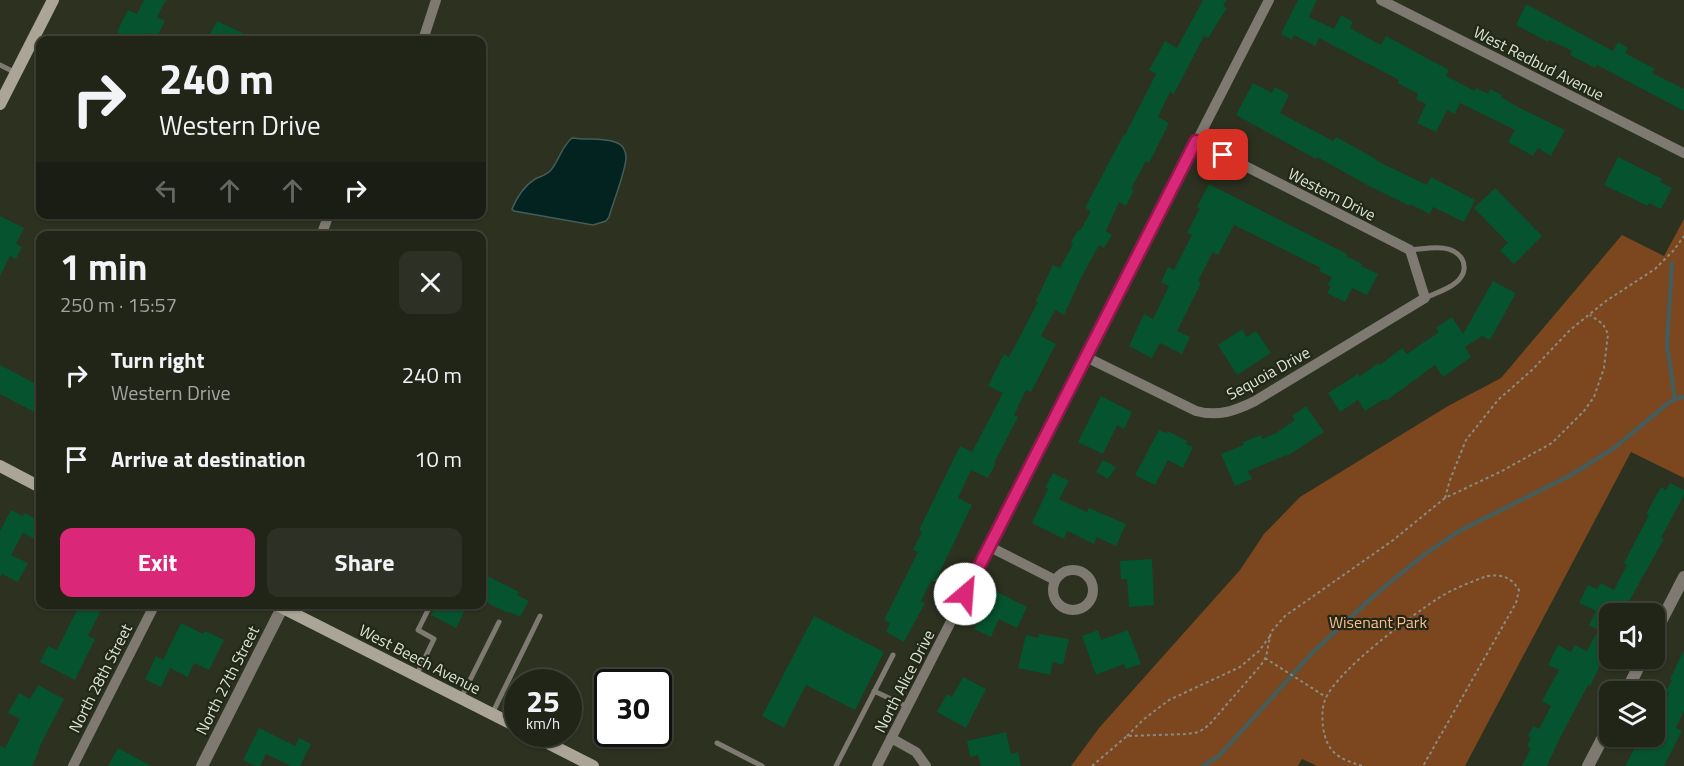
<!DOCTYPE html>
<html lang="en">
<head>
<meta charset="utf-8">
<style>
  :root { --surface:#212518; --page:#2d3125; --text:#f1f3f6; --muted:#a2a5a2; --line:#3e4237; --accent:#db2777 }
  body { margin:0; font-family:"Titillium Web",sans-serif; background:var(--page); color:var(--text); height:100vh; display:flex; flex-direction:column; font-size:22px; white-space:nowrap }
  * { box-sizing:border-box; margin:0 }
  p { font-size:20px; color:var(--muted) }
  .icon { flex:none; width:33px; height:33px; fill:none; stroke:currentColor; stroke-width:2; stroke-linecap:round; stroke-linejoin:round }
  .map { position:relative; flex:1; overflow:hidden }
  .panel { position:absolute; left:36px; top:231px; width:450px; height:378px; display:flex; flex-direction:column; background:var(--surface); border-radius:12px; box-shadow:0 2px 4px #0004,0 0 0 2px var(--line) }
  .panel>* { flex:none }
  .hud { position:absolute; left:36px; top:36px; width:450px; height:183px; border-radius:12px; box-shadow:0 2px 4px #0004,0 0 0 2px var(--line); background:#212518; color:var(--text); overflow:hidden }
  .fabs { position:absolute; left:1599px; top:603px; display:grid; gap:12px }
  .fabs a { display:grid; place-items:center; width:66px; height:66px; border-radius:12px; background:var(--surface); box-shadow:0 2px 4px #0004,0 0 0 2px var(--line); font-size:30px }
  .speed { position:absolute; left:504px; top:669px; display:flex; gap:12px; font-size:30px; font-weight:700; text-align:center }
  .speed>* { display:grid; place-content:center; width:78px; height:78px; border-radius:50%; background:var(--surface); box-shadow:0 2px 4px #0004,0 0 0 2px var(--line); line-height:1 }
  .speed small { font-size:15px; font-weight:400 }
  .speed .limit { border:3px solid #111; border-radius:9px; background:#fff; color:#111 }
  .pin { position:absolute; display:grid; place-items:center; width:51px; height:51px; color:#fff; margin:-26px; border-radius:12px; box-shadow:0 3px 9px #0006 }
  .me { position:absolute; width:66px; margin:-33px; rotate:27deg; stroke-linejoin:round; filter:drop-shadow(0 0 4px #0008) }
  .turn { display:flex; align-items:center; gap:21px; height:126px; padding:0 24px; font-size:27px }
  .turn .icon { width:78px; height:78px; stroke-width:2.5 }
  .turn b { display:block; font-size:42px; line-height:51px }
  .lanes { display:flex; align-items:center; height:57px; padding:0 24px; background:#0003; justify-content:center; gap:30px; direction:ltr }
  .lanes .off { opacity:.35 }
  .round { display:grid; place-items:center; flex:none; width:63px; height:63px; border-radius:12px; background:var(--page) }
  .overview { display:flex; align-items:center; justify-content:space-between; height:102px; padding:0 24px }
  h1 { font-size:36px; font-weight:700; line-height:45px }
  .action { display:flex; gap:12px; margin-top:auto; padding:12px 24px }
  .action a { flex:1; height:69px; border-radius:12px; background:var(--accent); color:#fff; font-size:24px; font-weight:700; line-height:69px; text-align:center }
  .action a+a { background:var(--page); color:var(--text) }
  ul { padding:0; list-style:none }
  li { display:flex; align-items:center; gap:18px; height:84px; padding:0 24px }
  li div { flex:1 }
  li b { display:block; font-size:22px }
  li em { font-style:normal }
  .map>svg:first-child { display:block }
</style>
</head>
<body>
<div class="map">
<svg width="1684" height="766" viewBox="0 0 1684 766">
  <rect width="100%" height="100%" fill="#2c3120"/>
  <path fill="#7c461f" d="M1684 219V478L1631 452 1465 766H1317L1302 759 1298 766H1071L1099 728 1240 570 1264 534 1300 497 1448 406 1501 378 1622 235 1664 256Z"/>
  <path fill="#032321" stroke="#455c58" stroke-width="1.5" d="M572 138C586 140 603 138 615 142 622 144 626 150 626 157 626 171 613 202 609 217L606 221 593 225 514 211 512 209C517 197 524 186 535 179 541 176 547 175 551 170 559 160 562 146 572 138Z"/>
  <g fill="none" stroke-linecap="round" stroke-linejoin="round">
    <path stroke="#455c58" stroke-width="4.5" d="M1672 263 1667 345 1675 399
      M1203 766 1219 756 1312 653 1377 593 1425 554 1461 530 1571 475 1614 448 1672 400 1684 397"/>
  </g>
  <path fill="#06532f" d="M144 0H166L157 17 165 21 157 37 149 33 145 40H115L119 33 117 32 128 10 137 14Z
    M1203 0H1227L1223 6 1227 8 1208 38 1204 36 1174 94 1170 92 1158 117 1169 123 1149 163 1146 161 1131 189 1134 190 1126 206 1119 202 1106 231 1112 235 1104 248 1099 245 1081 278 1064 315 1055 310 1041 336 1056 344 1031 392 1026 390 1014 415 1018 417 994 463H996L988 478 971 470 958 498 972 505 935 582 931 581 921 601 925 603 904 642 886 632 890 623 884 620 918 552 913 550 922 532 919 530 960 446 972 452 1003 393 988 386 1004 354 1009 357 1038 302 1036 301 1053 265 1060 268 1073 244 1071 242 1078 230 1080 231 1091 211 1085 208 1124 134 1125 135 1156 74 1149 70 1165 41 1177 48Z
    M1298 0H1317L1309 17 1334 29 1341 15 1353 22 1350 28 1381 45 1386 36 1449 70 1446 76 1475 91 1476 88 1488 94 1490 89 1502 95 1501 97 1518 107 1565 130 1551 156 1538 148 1533 156 1508 142 1515 130 1460 103 1455 114 1447 110 1436 132 1417 123 1426 104 1416 99 1418 94 1398 83 1399 80 1319 38 1315 46 1294 35 1292 40 1281 34Z
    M1526 4 1613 51 1618 42 1628 48 1625 53 1655 69 1652 73 1684 89V111L1597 65 1595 68 1570 55 1572 51 1549 40 1548 42 1516 25Z
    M217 21 257 40H207Z
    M1253 83 1272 93 1275 87 1289 95 1280 113 1333 141 1336 137 1376 159 1375 160 1427 185 1431 177 1475 200 1464 222 1433 207 1430 214 1410 204V206L1369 186 1317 157 1316 159 1236 115Z
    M1618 157 1662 179 1660 182 1672 188 1661 209 1649 203 1648 206 1604 185Z
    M1209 184 1347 254 1346 256 1362 264 1361 266 1378 274 1367 295 1352 288 1345 302 1327 293 1331 286 1328 285 1332 277 1319 271 1321 268 1234 225 1218 255 1213 252 1198 281 1201 283 1177 331 1190 337 1182 354 1160 343 1152 358 1129 346 1144 314 1153 319 1169 286 1161 282 1168 267 1174 270 1192 235 1187 233 1200 208 1197 207Z
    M1495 188 1542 236 1514 264 1500 250 1508 243 1474 208Z
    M0 216 24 228 16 244 22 247 16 259 10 256 0 276Z
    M1493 281 1516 293 1490 340 1482 336 1465 347 1471 357 1443 377 1435 365 1386 401 1384 399 1365 411 1358 400 1340 412 1328 393 1358 374 1359 377 1378 363 1380 365 1402 348 1407 354 1439 332 1436 328 1452 317 1463 334Z
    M1242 329 1247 337 1256 331 1271 353 1237 375 1218 345Z
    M0 365 40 386V415L0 394Z
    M1101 396 1132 412 1124 429 1117 425 1103 454 1078 442Z
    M1306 406 1324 432 1287 456 1286 455 1248 471 1252 479 1235 486 1221 454 1244 445 1243 442 1261 435 1262 439 1276 433 1295 420 1292 416Z
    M1159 430 1166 433 1168 431 1187 441 1186 444 1193 447 1183 468 1168 460 1155 485 1135 475Z
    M1103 460 1116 467 1108 479 1096 472Z
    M1053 473 1069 481 1059 499 1087 512 1089 508 1126 524 1116 546 1097 537 1094 544 1067 531 1064 539 1032 523 1048 489 1045 488Z
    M1670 483 1684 490V495L1661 538 1664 539 1622 614H1610V646L1590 686 1588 685 1560 738 1547 766H1522L1531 748 1527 746 1531 738 1528 736 1533 726 1539 729 1551 706 1542 701 1559 670 1548 665 1558 645 1571 652 1575 645 1587 651 1598 630 1589 625 1596 611 1579 603 1588 585 1597 589 1601 583 1614 590 1627 565 1624 563 1649 515 1646 514 1661 487 1666 490Z
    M11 510 23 516 24 513 40 521V533L37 540 23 533 11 555 28 563 18 582 2 574 0 577V531Z
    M1152 559 1154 605 1129 607 1127 579H1121L1120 561Z
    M482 573 519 592 517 595 529 601 520 617 509 612 508 613 482 600Z
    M993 590 1027 607 1017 628 999 619 991 637 974 629Z
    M80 604H104L88 636 95 639 75 680 40 662 48 646 57 650Z
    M437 604H468L456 628 431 615Z
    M814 616 884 652 855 710 806 685 784 728 762 716Z
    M181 623 203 634 205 631 224 640 209 670 194 663 188 677 170 668 161 687 145 679 156 656 163 660Z
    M1098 630 1101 640 1128 630 1141 664 1126 669 1124 664 1096 675 1082 636Z
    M1039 634 1069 639 1063 665 1053 662 1050 675 1018 668 1026 635 1038 638Z
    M1684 650V711L1676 728 1682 731 1664 766H1625L1641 736H1654V724L1669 693 1666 691 1672 680 1670 679Z
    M963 677 986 689 966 728 937 712 947 694 952 697Z
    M38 685 64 699 38 750 39 751 32 766H0V746L5 748 20 719 8 713 19 693 30 699Z
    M259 728 295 746 299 738 311 744 300 766H291L266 754 260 766H255L243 760Z
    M1006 732 1011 754 1018 752 1021 766H981L978 755 970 757 967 741Z
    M118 748 151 766H108Z"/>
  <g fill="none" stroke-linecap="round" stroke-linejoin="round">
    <path stroke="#898d7f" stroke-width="2" stroke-dasharray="3 3" stroke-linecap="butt" d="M1445 498 1450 480 1466 440 1498 400 1532 370 1570 330 1606 301 1655 269 1674 250 1684 236
      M1265 658 1326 697
      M1127 736 1144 719 1169 700 1240 667 1259 651 1270 636
      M1092 766 1127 736 1187 734 1199 732 1209 725 1261 665 1266 657 1271 632 1285 616 1392 541 1445 498 1502 471 1552 443 1584 411 1594 397 1604 368 1608 334 1603 324 1590 315
      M1362 766C1338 758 1327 753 1323 727 1322 718 1322 708 1325 700 1336 671 1410 617 1437 599 1452 589 1471 582 1487 576 1502 574 1511 577 1519 590L1516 603 1423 766"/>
    <path stroke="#7e7a72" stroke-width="5" d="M0 65 16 73
      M1410 250C1426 249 1452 242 1462 259 1465 264 1465 272 1461 277 1455 287 1436 293 1425 298
      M417 674 434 639 418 630 431 604
      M874 691 908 707
      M461 698 499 622
      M492 714 540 616
      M717 743 762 766
      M836 766 893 655"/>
    <path stroke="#7e7a72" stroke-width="10" d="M1381 0 1684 153
      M423 40 436 0
      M321 236 329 214
      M1086 357 1196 411C1218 417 1235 411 1255 401L1425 298 1410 250 1196 141
      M990 547 1055 580
      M1053 590a20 20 0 1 1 40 0a20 20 0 1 1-40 0Z
      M891 738 916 752 926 766
      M73 766 155 604
      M877 766 1269 0"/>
    <path stroke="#7e7a72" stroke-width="12" d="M1654 635 1684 577
      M1626 692 1643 658
      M202 766 282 608
      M1588 766 1610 724"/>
    <path stroke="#aba597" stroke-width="12" d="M0 104 53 0
      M0 466 40 487
      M275 604 518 727
      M530 734 593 766"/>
  </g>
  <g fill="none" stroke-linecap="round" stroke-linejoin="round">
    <g stroke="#8e194d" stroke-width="15">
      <path id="route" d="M965 594 1196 141 1223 155"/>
    </g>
    <use href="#route" stroke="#db2777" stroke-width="10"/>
  </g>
  <g text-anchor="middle" stroke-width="4.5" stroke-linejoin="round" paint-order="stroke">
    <g font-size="16" fill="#dee2d7" stroke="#222816">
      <text transform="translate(1539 63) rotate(27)" y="6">West Redbud Avenue</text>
      <text transform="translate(1332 194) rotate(27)" y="6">Western Drive</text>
      <text transform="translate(1268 373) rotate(-29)" y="6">Sequoia Drive</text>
      <text transform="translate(420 659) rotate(27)" y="6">West Beech Avenue</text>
      <text transform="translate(100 678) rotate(-63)" y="6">North 28th Street</text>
      <text transform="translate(227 680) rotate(-63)" y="6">North 27th Street</text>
      <text transform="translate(904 681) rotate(-63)" y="6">North Alice Drive</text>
    </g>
    <g font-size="16" fill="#ffbb8f" stroke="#222816">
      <text x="1378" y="628">Wisenant Park</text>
    </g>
  </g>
</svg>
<div class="fabs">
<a><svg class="icon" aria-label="sound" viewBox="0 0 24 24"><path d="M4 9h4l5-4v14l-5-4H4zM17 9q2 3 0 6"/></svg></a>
<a><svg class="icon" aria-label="layers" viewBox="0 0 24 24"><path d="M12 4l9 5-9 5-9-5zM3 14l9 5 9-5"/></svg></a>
</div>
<div class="speed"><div>25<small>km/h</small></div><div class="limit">30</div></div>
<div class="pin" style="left:1223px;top:155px;background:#d93025"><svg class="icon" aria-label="arrive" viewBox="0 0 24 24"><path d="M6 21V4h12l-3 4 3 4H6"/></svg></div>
<svg class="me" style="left:965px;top:594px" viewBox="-20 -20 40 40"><circle r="19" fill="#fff"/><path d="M0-13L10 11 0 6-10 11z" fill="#db2777"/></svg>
<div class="hud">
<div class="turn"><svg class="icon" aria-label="right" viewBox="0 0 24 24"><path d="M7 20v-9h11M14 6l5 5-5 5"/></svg><div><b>240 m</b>Western Drive</div></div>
<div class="lanes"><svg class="icon off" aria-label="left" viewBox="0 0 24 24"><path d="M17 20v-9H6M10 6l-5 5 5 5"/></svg><svg class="icon off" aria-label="ahead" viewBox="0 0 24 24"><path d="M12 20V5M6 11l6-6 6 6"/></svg><svg class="icon off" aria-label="ahead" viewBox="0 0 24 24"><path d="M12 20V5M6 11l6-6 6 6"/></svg><svg class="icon" aria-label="right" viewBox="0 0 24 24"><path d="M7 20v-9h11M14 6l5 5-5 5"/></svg></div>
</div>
<section class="panel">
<div class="overview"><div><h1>1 min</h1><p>250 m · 15:57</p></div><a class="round"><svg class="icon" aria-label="close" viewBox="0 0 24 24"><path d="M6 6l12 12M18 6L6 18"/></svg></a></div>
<ul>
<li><svg class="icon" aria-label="right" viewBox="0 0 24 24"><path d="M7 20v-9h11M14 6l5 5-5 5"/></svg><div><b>Turn right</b><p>Western Drive</p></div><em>240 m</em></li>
<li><svg class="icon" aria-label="arrive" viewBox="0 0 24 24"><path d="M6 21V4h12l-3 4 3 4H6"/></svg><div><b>Arrive at destination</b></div><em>10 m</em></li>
</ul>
<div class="action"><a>Exit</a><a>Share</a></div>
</section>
</div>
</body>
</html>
